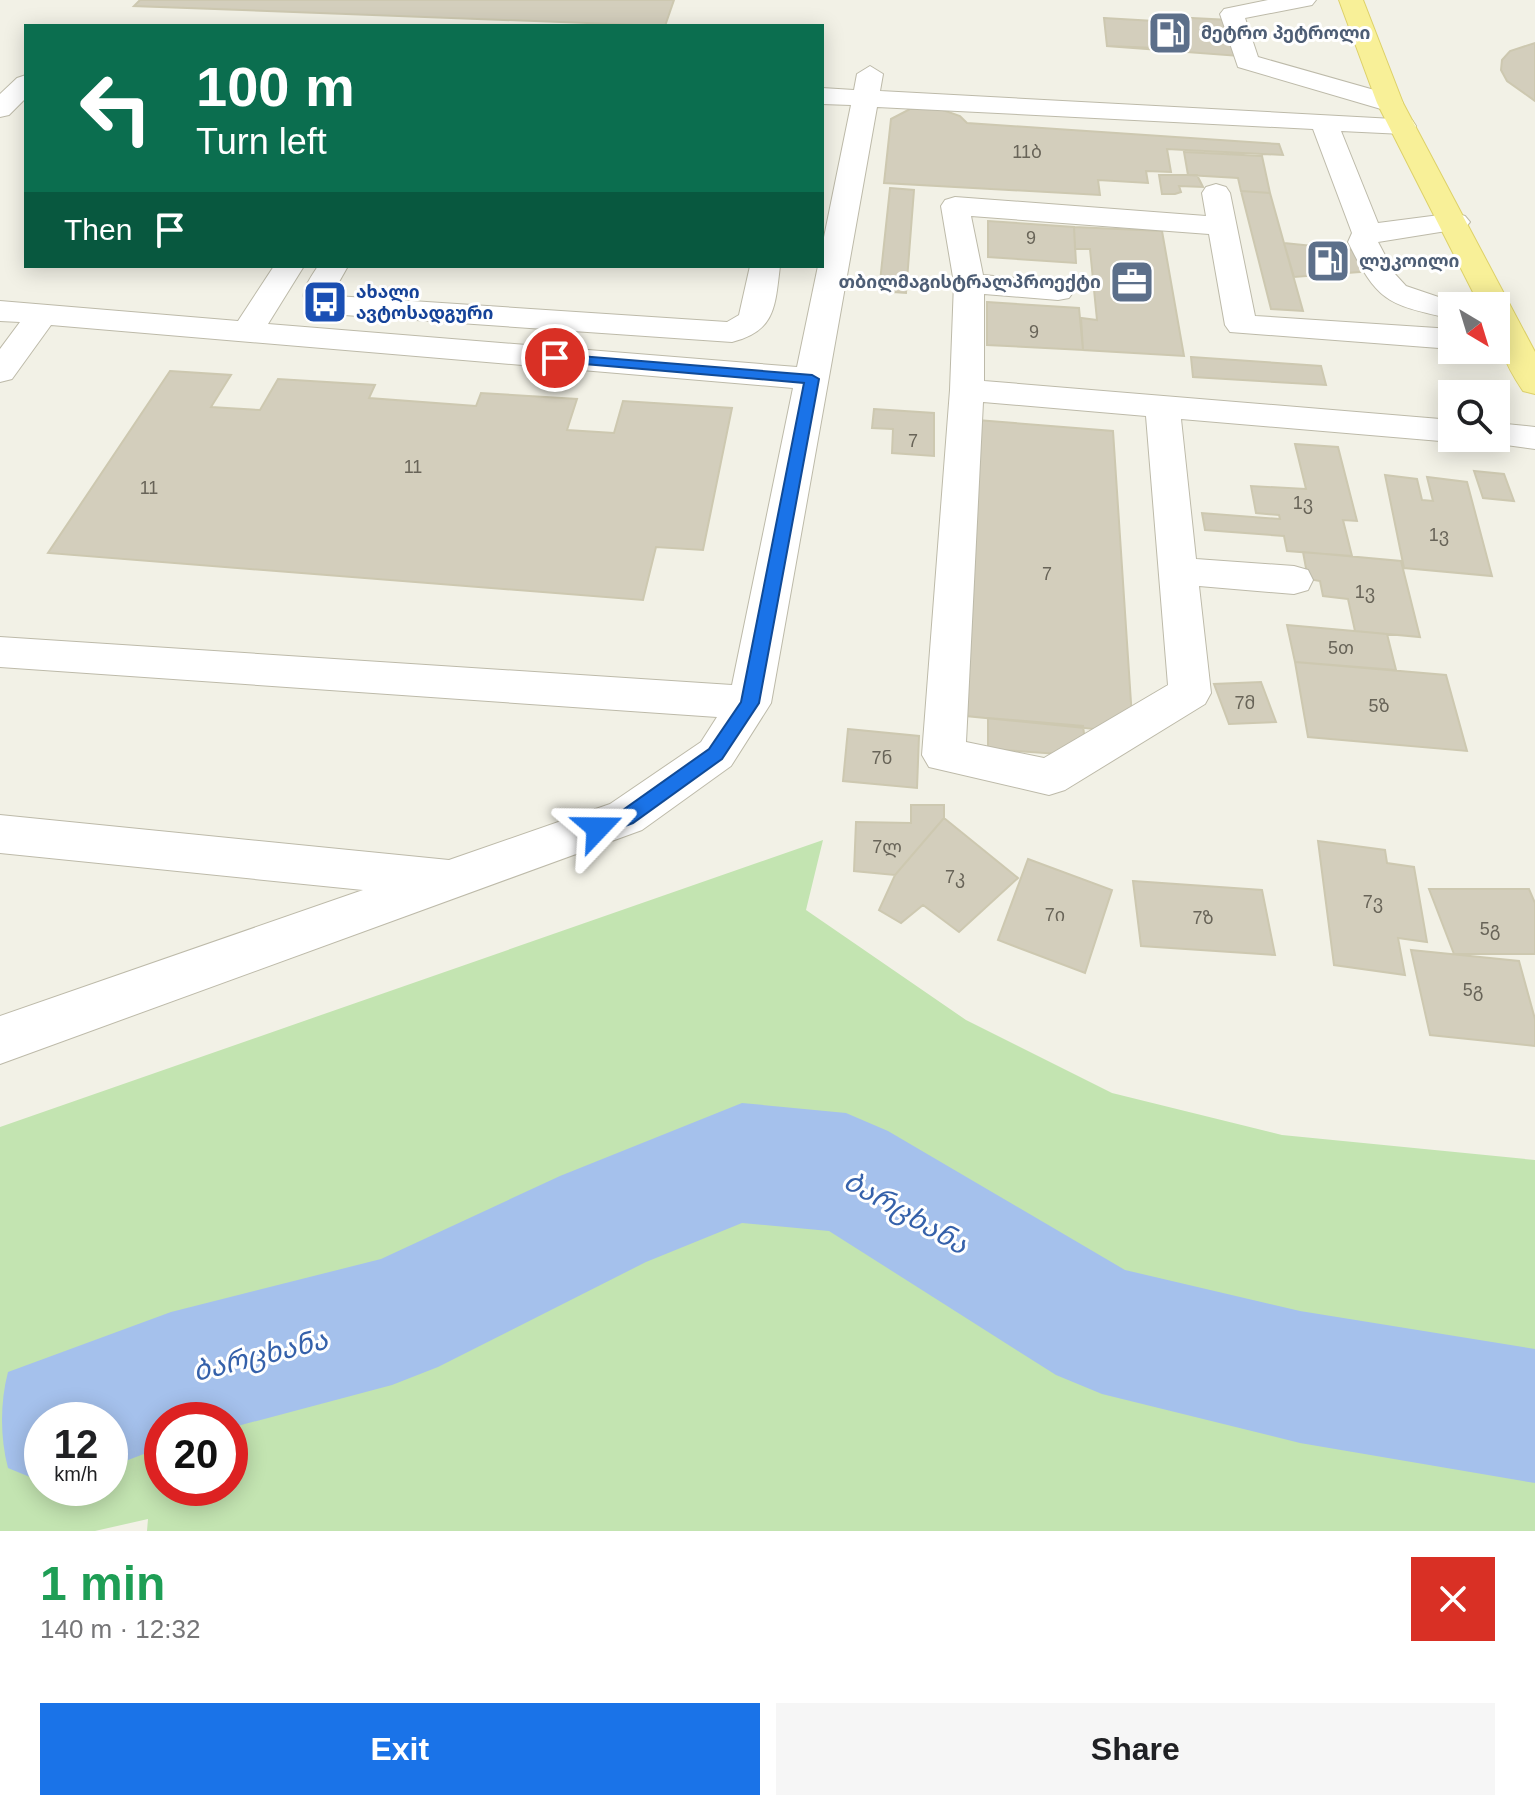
<!DOCTYPE html>
<html lang="en">
<head>
<meta charset="utf-8">
<style>
  :root { --surface:#fff; --page:#f6f6f6; --text:#202124; --muted:#757577; --accent:#1a73e8 }
  body { margin:0; font-family:Helvetica,"Noto Sans Georgian",sans-serif; background:var(--page); color:var(--text); height:100vh; display:flex; flex-direction:column; font-size:30px; white-space:nowrap }
  * { box-sizing:border-box; margin:0 }
  p { font-size:26px; color:var(--muted) }
  .icon { flex:none; width:44px; height:44px; fill:none; stroke:currentColor; stroke-width:2; stroke-linecap:round; stroke-linejoin:round }
  .map { position:relative; height:1531px; overflow:hidden }
  .details { display:flex; flex-direction:column; background:var(--surface); flex:1 }
  .details>* { flex:none }
  .top-card { position:absolute; left:24px; top:24px; width:800px; height:244px; border-radius:0px; box-shadow:0 4px 20px #0003; background:#0b6e4f; color:#fff; overflow:hidden }
  .needle { width:52px; rotate:142deg }
  .fabs { position:absolute; left:1438px; top:292px; display:grid; gap:16px }
  .fabs a { display:grid; place-items:center; width:72px; height:72px; border-radius:0px; background:var(--surface); box-shadow:0 4px 20px #0003; font-size:40px }
  .speed { position:absolute; left:24px; top:1402px; display:flex; gap:16px; font-size:40px; font-weight:700; text-align:center }
  .speed>* { display:grid; place-content:center; width:104px; height:104px; border-radius:50%; background:var(--surface); box-shadow:0 4px 20px #0003; line-height:1 }
  .speed small { font-size:20px; font-weight:400 }
  .speed .limit { border:12px solid #d22; background:#fff; color:#111 }
  .pin { position:absolute; display:grid; place-items:center; width:68px; height:68px; color:#fff; margin:-34px; border:4px solid #fff; border-radius:50%; box-shadow:0 2px 8px #0007 }
  .me { position:absolute; width:88px; margin:-44px; rotate:67deg; stroke-linejoin:round; filter:drop-shadow(0 0 6px #0008) }
  .turn { display:flex; align-items:center; gap:28px; height:168px; padding:0 40px; font-size:36px }
  .turn .icon { width:104px; height:104px; stroke-width:2.5 }
  .turn b { display:block; font-size:56px; line-height:68px }
  .then { display:flex; align-items:center; height:76px; padding:0 40px; background:#0003; gap:16px; font-size:30px }
  .round { display:grid; place-items:center; flex:none; width:84px; height:84px; border-radius:0px; background:var(--page) }
  .head { display:flex; align-items:center; justify-content:space-between; height:136px; padding:0 40px }
  h1 { font-size:48px; font-weight:800; line-height:60px; color:#1e9e55 }
  .button { display:flex; gap:16px; margin-top:auto; padding:16px 40px }
  .button a { flex:1; height:92px; border-radius:0px; background:var(--accent); color:#fff; font-size:32px; font-weight:800; line-height:92px; text-align:center }
  .button a+a { background:var(--page); color:var(--text) }
  .map>svg:first-child { display:block }
</style>
</head>
<body>
<div class="map">
<svg width="1535" height="1531" viewBox="0 0 1535 1531">
  <rect width="100%" height="100%" fill="#f2f1e6"/>
  <path fill="#c3e4b1" fill-rule="evenodd" d="M823 840 806 910 966 1020 1112 1093 1282 1135 1535 1160V1382L1526 1452 1535 1454V1531H147L148 1519 95 1531H0V1127ZM42 1420H110V1488H42ZM162 1420H230V1488H162Z"/>
  <path fill="#a5c1ec" d="M1535 1382V1454L1526 1452 1519 1413Z"/>
  <g fill="none" stroke-linecap="round" stroke-linejoin="round">
    <path fill="#a5c1ec" fill-rule="evenodd" d="M742 1103 846 1113 888 1131 1125 1270 1300 1311 1535 1349V1483L1300 1443 1102 1394 1056 1375 829 1231 742 1223 646 1262 438 1367 392 1385 230 1428V1420H162V1447L110 1467V1420H42V1482L8 1468C0 1438 0 1402 8 1372L171 1312 381 1259 560 1176Z"/>
  </g>
  <path fill="#d3cebc" stroke="#cdc8b0" stroke-width="2" d="M140 0H674L665 26 134 6Z
    M1153 16 1230 20 1239 56 1107 46 1104 18 1154 21Z
    M1104 18 1154 21 1156 48 1107 46Z
    M1535 43V101L1507 81 1501 70 1502 60 1510 51Z
    M937 108 960 116 967 123 1279 144 1283 155 1167 149 1171 172 1146 171 1148 183 1098 180 1100 195 884 183 891 119 910 109Z
    M1184 152 1262 156 1270 193 1241 191 1238 178 1188 175Z
    M1159 175H1197L1203 187 1179 186 1181 192 1175 194H1162Z
    M890 188 914 190 906 293 879 291Z
    M1241 191 1270 193 1303 311 1271 309Z
    M988 221 1074 227 1076 263 988 257Z
    M1074 227 1162 231 1184 356 1083 350 1081 318 1097 320 1090 249H1075Z
    M1284 243 1361 251 1372 271 1294 277Z
    M987 302 1079 308 1083 350 987 345Z
    M1191 357 1321 366 1326 385 1193 377Z
    M170 371 231 375 211 407 260 410 278 379 375 385 369 398 476 406 481 393 577 399 567 430 614 433 623 401 732 408 703 550 656 547 643 600 48 553Z
    M874 409 934 413V456L892 453 893 429 872 428Z
    M977 420 1113 431 1133 733 966 716Z
    M1295 444 1338 447 1357 521 1343 520 1352 556 1287 551 1284 536 1205 530 1202 513 1280 519 1279 515 1256 513 1251 486 1306 489Z
    M1474 471 1504 474 1514 501 1483 498Z
    M1385 475 1417 479 1422 500 1433 501 1427 477 1467 482 1492 576 1404 568Z
    M1303 552 1401 561 1420 637 1355 631 1348 599 1323 596 1320 581 1308 579Z
    M1287 625 1387 634 1396 670 1295 662Z
    M1295 662 1446 675 1467 751 1308 737Z
    M1261 682 1276 722 1229 724 1214 684Z
    M988 718 1083 726 1087 756 988 749Z
    M848 729 919 736 917 788 843 781Z
    M911 805H944V818L895 875 854 871 856 822 911 823Z
    M944 818 1018 878 959 932 923 905 901 923 879 910 895 875Z
    M1318 841 1385 850 1387 863 1414 867 1427 942 1398 938 1405 975 1334 965Z
    M1028 859 1112 890 1085 973 998 940Z
    M1133 881 1262 890 1275 955 1141 946Z
    M1429 889H1529L1535 903V954H1454Z
    M1411 950 1519 961 1535 1019V1046L1430 1035Z"/>
  <g fill="none" stroke-linecap="round" stroke-linejoin="round">
    <g stroke="#bdbaa9" stroke-width="2">
      <path id="minor" d="M1268 0H1316L1312 5 1245 18 1258 57 1399 97 1403 103 1399 109H1381L1238 67 1220 14 1224 9Z
        M870 66 883 74 880 91 1412 120 1416 126 1412 132 1403 134 1341 131 1378 223 1455 213 1465 216 1470 222 1465 228 1378 242 1395 274 1406 286 1465 306H1452V319C1387 304 1378 303 1348 242L1352 233 1313 129 877 107 771 703 731 766 642 830 0 1064V1016L363 890 0 853V815L449 860 610 804 701 742 717 717 0 667V637L732 685 793 388 51 325 12 379 0 382V349L20 322 0 321V301L238 321 274 266H304L268 324 797 367 818 266H822V247L851 105 822 104V88L854 90 857 74Z
        M26 75V98L9 115 0 117V94L17 78Z
        M1216 184 1226 187 1230 193 1255 316 1452 329V349L1230 332 1225 325 1209 234 971 216 983 275 1058 282 1069 284 1074 291 1069 298 1058 300 984 294V381L1452 420V438H1465L1452 442 1181 419 1196 559 1294 566 1308 570 1313 580 1308 590 1294 594 1199 586 1211 693 1205 704 1065 790 1049 795 929 767 922 755 950 390 954 283 941 206 945 200 955 197 1206 216 1202 193 1206 187ZM983 402 1146 416 1168 685 1044 758 966 742Z
        M318 266H348L335 289 336 296 727 322 739 315 750 266H780C775 306 776 331 732 342L330 314C293 305 301 292 318 266Z
        M1496 423 1535 427V449L1484 442 1481 438H1496Z"/>
    </g>
    <g stroke="#ddd169" stroke-width="2">
      <path id="major" d="M1339 0H1363L1403 103 1535 352V394L1523 391C1503 361 1496 342 1496 306H1480L1377 103Z"/>
    </g>
    <use href="#minor" fill="#fff" fill-rule="evenodd"/>
    <use href="#major" fill="#f8f098" fill-rule="evenodd"/>
  </g>
  <path fill="#1a73e8" stroke="#114b97" stroke-width="2" d="M555 354 812 375 819 379 759 703 722 759 633 823 598 836 588 828 591 822 620 812 709 749 741 702 804 383 550 361V355Z"/>
  <defs>
    <g id="fuel-square" transform="scale(2.3)"><rect x="-9" y="-9" width="18" height="18" rx="4" fill="#5c6f8a" stroke="#fff"/><path d="M-5.5-6h7V0h2V4h1.3V-2.5L3-4.5l.8-.8L6-3V5H2.5V1h-1V6h-7ZM-4.2-4.7v3.2H.2V-4.7Z" fill="#fff"/></g>
    <g id="office-square" transform="scale(2.3)"><rect x="-9" y="-9" width="18" height="18" rx="4" fill="#5c6f8a" stroke="#fff"/><path d="M-6-3h4V-5.5h4V-3h4V5H-6ZM-1-4.5V-3h2v-1.5ZM-6 0V1H6V0Z" fill="#fff"/></g>
    <g id="bus-square" transform="scale(2.3)"><rect x="-9" y="-9" width="18" height="18" rx="4" fill="#1a4fb4" stroke="#fff"/><path d="M-5-6H5V4H4V6H2V4H-2V6H-4V4H-5ZM-3.5-4V0h7V-4ZM-3.5 1.2v1.5H-2V1.2ZM2 1.2v1.5H3.5V1.2Z" fill="#fff"/></g>
  </defs>
  <g fill-rule="evenodd">
    <use href="#fuel-square" x="1170" y="33"/>
    <use href="#fuel-square" x="1328" y="261"/>
    <use href="#office-square" x="1132" y="282"/>
    <use href="#bus-square" x="325" y="302"/>
  </g>
  <g text-anchor="middle" stroke-width="6" stroke-linejoin="round" paint-order="stroke">
    <g font-size="18" font-weight="bold" fill="#4e5e75" stroke="#fff" text-anchor="start">
      <text x="1201" y="39">მეტრო პეტროლი</text>
      <text x="1359" y="267">ლუკოილი</text>
      <text x="1101" y="288" text-anchor="end">თბილმაგისტრალპროექტი</text>
    </g>
    <g font-size="18" fill="#686458">
      <text x="1027" y="158">11ბ</text>
      <text x="1031" y="244">9</text>
      <text x="1034" y="338">9</text>
      <text x="913" y="447">7</text>
      <text x="413" y="473">11</text>
      <text x="149" y="494">11</text>
      <text x="1303" y="509">1ვ</text>
      <text x="1439" y="541">1ვ</text>
      <text x="1047" y="580">7</text>
      <text x="1365" y="598">1ვ</text>
      <text x="1341" y="654">5თ</text>
      <text x="1245" y="709">7მ</text>
      <text x="1379" y="712">5ზ</text>
      <text x="882" y="764">7ნ</text>
      <text x="887" y="853">7ლ</text>
      <text x="955" y="883">7კ</text>
      <text x="1373" y="908">7ვ</text>
      <text x="1055" y="921">7ი</text>
      <text x="1203" y="924">7ზ</text>
      <text x="1490" y="935">5გ</text>
      <text x="1473" y="996">5გ</text>
    </g>
    <g font-size="18" font-weight="bold" fill="#164399" stroke="#fff" text-anchor="start">
      <text x="356" y="298">ახალი<tspan x="356" dy="21">ავტოსადგური</tspan></text>
    </g>
    <g font-size="28" font-style="italic" fill="#3561aa" stroke="#fff">
      <text transform="translate(906 1212) rotate(30)" y="10">ბარცხანა</text>
      <text transform="translate(260 1355) rotate(-14)" y="10">ბარცხანა</text>
    </g>
  </g>
</svg>
<div class="fabs">
<a><svg class="needle" viewBox="-14 -14 28 28"><path d="M0-13l5 13h-10z" fill="#e53935"/><path d="M0 13l5-13h-10z" fill="#757577"/></svg></a>
<a><svg class="icon" aria-label="search" viewBox="0 0 24 24"><circle cx="10" cy="10" r="6"/><path d="M15 15l6 6"/></svg></a>
</div>
<div class="speed"><div>12<small>km/h</small></div><div class="limit">20</div></div>
<div class="pin" style="left:555px;top:358px;background:#d93025"><svg class="icon" aria-label="arrive" viewBox="0 0 24 24"><path d="M6 21V4h12l-3 4 3 4H6"/></svg></div>
<svg class="me" style="left:598px;top:828px" viewBox="-20 -20 40 40"><path d="M0-17L14 15 0 8-14 15z" fill="#1a73e8" stroke="#fff" stroke-width="4"/></svg>
<div class="top-card">
<div class="turn"><svg class="icon" aria-label="left" viewBox="0 0 24 24"><path d="M17 20v-9H6M10 6l-5 5 5 5"/></svg><div><b>100 m</b>Turn left</div></div>
<div class="then">Then<svg class="icon" aria-label="arrive" viewBox="0 0 24 24"><path d="M6 21V4h12l-3 4 3 4H6"/></svg></div>
</div>
</div>
<section class="details">
<div class="head"><div><h1>1 min</h1><p>140 m · 12:32</p></div><a class="round" style="background:#d93025;color:#fff"><svg class="icon" aria-label="close" viewBox="0 0 24 24"><path d="M6 6l12 12M18 6L6 18"/></svg></a></div>
<div class="button"><a>Exit</a><a>Share</a></div>
</section>
</body>
</html>
